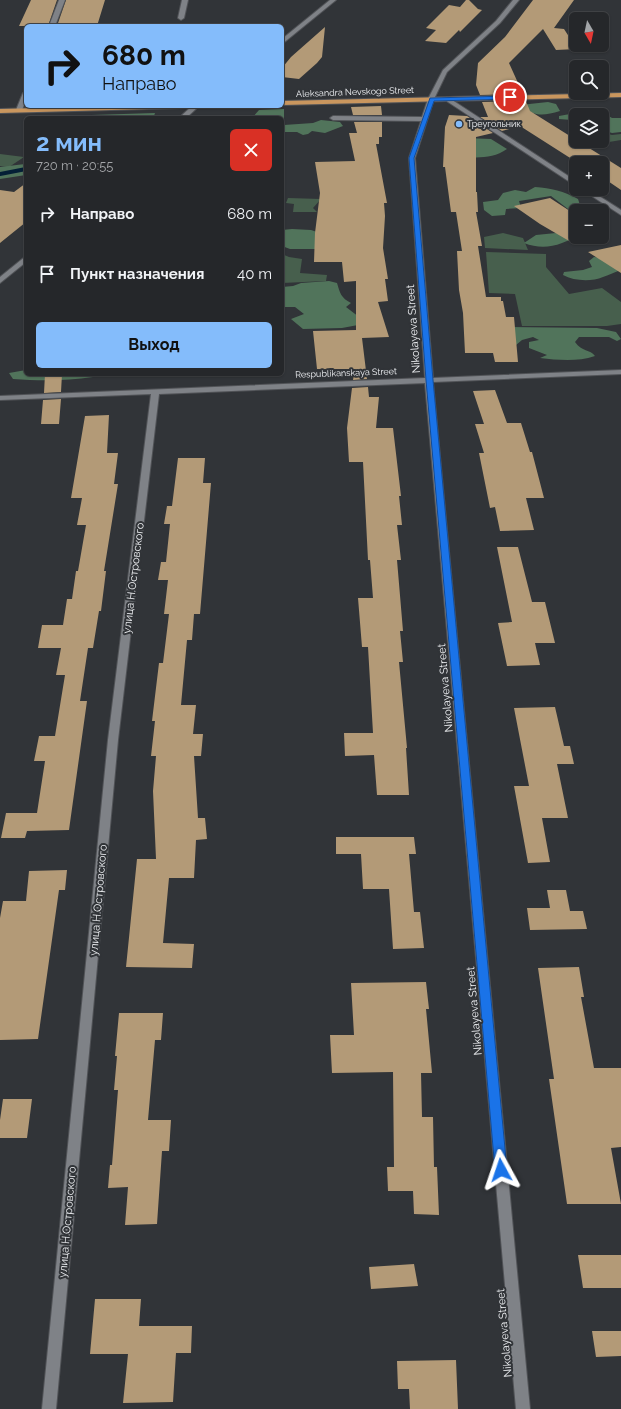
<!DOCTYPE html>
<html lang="ru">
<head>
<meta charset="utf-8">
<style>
  :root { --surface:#25272a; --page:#2d2f32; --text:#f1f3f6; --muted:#a3a5a8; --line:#424447; --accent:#84bcfb }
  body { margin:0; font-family:Raleway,sans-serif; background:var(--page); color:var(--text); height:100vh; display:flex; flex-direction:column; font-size:15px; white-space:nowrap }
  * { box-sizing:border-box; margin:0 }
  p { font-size:13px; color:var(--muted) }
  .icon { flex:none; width:22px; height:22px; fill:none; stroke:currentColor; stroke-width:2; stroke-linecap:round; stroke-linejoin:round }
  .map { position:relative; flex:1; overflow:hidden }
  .details { position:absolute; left:24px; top:116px; width:260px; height:260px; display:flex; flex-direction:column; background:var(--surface); border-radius:6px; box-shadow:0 1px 3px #0004,0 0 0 1px var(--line) }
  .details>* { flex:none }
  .top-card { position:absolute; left:24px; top:24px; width:260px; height:84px; border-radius:6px; box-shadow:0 1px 3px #0004,0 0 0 1px var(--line); background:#84bcfb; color:#111; overflow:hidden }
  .needle { width:26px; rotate:171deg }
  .controls { position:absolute; left:569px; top:12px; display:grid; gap:8px }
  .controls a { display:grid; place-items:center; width:40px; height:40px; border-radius:6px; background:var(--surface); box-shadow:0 1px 3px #0004,0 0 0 1px var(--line); font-size:20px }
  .pin { position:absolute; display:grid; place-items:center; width:34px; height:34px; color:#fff; margin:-17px; border:2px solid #fff; border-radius:50%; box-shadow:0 1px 4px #0007 }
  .me { position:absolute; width:44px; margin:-22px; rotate:355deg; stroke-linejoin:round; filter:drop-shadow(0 0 3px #0008) }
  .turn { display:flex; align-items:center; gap:14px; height:84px; padding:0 12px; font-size:18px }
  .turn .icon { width:52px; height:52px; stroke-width:2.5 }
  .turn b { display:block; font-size:28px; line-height:34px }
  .round { display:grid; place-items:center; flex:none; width:42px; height:42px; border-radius:6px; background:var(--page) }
  .headline { display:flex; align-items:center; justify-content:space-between; height:68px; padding:0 12px }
  h1 { font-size:24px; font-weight:700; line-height:30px; color:var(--accent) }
  .action { display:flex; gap:8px; margin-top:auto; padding:8px 12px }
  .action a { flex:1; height:46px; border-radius:6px; background:var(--accent); color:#111; font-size:16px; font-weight:700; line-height:46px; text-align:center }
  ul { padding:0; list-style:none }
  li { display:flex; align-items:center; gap:12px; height:60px; padding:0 12px }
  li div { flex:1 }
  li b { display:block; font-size:15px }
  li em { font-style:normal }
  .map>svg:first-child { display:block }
</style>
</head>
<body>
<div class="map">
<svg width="621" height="1409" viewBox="0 0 621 1409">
  <rect width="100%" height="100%" fill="#313438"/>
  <path fill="#475f4d" d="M602 132 612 135 621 134V140L567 149 562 145 581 141H602Z
    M0 154 24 157 9 167 0 166Z
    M288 198 321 199 313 208 317 212H293L294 204 286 203Z
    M503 233 523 238 528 250 485 248 484 237Z
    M486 252 546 254V267L569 294 602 288 621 302V324L607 326H522L515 294 489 293Z
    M282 254 289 257 302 259 300 273 327 275 326 281 282 283Z"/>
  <path fill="#51745b" d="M548 102 556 104 560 111C543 116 534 117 520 105Z
    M284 109V125L313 123 321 120 340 122 343 126 325 133 312 131 308 134 303 135 297 132H282V118H252L259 110Z
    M155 113 154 116 138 118 28 117Z
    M604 113 612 118H621V132L612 133 602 130V115H576V126L573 124 572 120 559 119V116L570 114Z
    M465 138 491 139 507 149C494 158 480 158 465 157Z
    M26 158V175L0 179V167L25 164Z
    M535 187C551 188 564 191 578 199L581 208 568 209 551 196 519 201 521 208 506 209 505 215 492 216 484 210 483 202 498 200 503 193 515 190 526 192Z
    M292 229 311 230 323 234 329 249H290L282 246V230Z
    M556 233 580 237C573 238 568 241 562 243 549 248 537 248 524 243L536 235Z
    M594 257 605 258 621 270C614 272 610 275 603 277 591 282 574 281 563 275L564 272 583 270 592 267 589 261Z
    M329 281 337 283C340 293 341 298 351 303L346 307 359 317 358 325 342 328 303 329 291 319 304 314 295 307H282V287L293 286 301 283Z
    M508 327 597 328 616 332 621 339 617 341 609 337H579L575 342C582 352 590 349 595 356 577 362 558 360 540 358L547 355 529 348V342L539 340 533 337 522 340 516 345Z
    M26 370V374H94L93 377C66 381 40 381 13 379L9 373Z"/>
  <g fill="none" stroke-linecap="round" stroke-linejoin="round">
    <path stroke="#041f36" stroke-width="4" d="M0 174 26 169"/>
  </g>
  <path fill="#b39a77" d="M31 0H57L48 26H19Z
    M66 0H105L97 26H57Z
    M466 0H469L478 9 482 10 460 32 459 30 446 43 425 41 436 30 426 28 449 5 460 7Z
    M533 0H574L554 28 564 29 577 49 556 50 543 29 509 63 523 94 480 95 476 85 478 63 505 37Z
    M325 27 322 57 317 63 299 79 282 77V68L291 57Z
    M526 101 530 111 621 168V190L602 177V163H578L520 126 502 131 480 117H488L482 102Z
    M381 106 382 115H353L351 107Z
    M449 115 467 116 493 133 476 137V192H477L478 212H476L482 246H478L486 297H501V301H503L506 317H514L518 362H495L493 353H465L463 313 459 290 457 251H462L456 212H451L445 167H443L445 127Z
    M354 122H382V137H379V144H376L387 203H384L385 216 383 248 388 279H385L388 301 378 302 389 337 362 338 367 379 353 380 355 369H317L313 331 356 330V281L344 282 342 262H314L315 233 320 193 315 162 355 161 349 133H357Z
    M26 183V222L0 243V190L14 192Z
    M550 198 576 215V245L540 224 514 206Z
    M621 245V273L588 252Z
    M45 374H62L61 392 44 393Z
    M368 387 369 397H379L376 428H393L401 496H399L402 525H397L401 560H397L403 631H400L403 662H399L407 748H406L409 795H377L374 755 345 756 344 733H373L368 647H362L358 598H373L370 560H368L363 462H349L347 428 352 388Z
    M495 390 507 423H521L530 452H532L544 498H526L534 530 500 531 495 507 490 508 479 453H484L475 424H484L473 391Z
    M61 399 59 424H41L43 400Z
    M109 415 107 453H118L114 484H118L104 571H106L101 611H99L93 648H88L80 701H87L69 830 27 831 25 838H1L6 813H37L45 761H34L39 736H55L65 675H56L61 648H38L42 625H63L67 599H72L76 571H78L86 525H77L82 498H71L85 416Z
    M178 458H205L203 483H211L200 614H194L192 640H187L181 705H196L193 734H203L201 756H194L198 818H205L207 839 196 840 194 878H169L163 943 194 944 192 968 126 967 137 859H156L153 791 156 756H151L155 721H152L159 663H163L169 614H164L168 580H158L161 562H166L170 524H164L167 506H172Z
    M497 547H518L532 602H545L555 643H535L540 665 507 666 498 623 512 622Z
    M555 707 564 746H570L574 764H557L568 818H542L550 862 528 863 514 786H529L514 708Z
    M336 837H414L416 854H409L414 912H420L424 948 393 949 389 889H363L361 854H336Z
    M67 870 65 890H59L38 1039 0 1040V918L3 901H26L29 871Z
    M547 890H566L570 911H583L587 929 530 930 527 908H550Z
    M579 967 584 997H581L594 1068H621V1147L611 1148 621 1204H567L549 1079H554L538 968Z
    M426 982 429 1009H426L432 1073H421L422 1117H433L434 1167H437L439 1215 414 1214 413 1191H388L387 1167H394L393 1072 332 1073 330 1035H354L351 983Z
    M119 1013H163L161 1040H155L148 1120H171L169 1151H162L157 1224 125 1225 128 1187 108 1188 110 1165H112L118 1090H114L117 1056H115Z
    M3 1099H32L27 1138H0V1120Z
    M578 1255H621V1288H583Z
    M414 1264 418 1286 371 1289 369 1267Z
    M95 1299H141L139 1326H192L191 1353H176L173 1402 123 1403 128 1354H90Z
    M592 1331H621V1356L596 1357Z
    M456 1360 458 1409H410L409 1389H398L397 1361Z"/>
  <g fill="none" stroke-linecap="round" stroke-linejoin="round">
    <g stroke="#515357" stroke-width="2">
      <path id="minor" d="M59 0H65L55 26H49Z
        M182 0H188L184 18 181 20 178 18Z
        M330 0H336L282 44V39Z
        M513 0H519L500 23 447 72 434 99 415 158 433 378 621 370V374L433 382 530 1409H516L425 383 159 394 118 740 56 1409H42L108 740 151 394 0 400V396L425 378 409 158 421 121 333 120 330 118 333 116 422 117 428 99 443 70 496 21Z
        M26 91V100L22 110 17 111 16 110 23 93Z
        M445 98H449L576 181V186L445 100Z
        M192 106H199L186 118H179Z
        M581 189H588L621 210V215Z
        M26 256V262L0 283V277Z"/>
    </g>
    <g stroke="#515357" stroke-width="2">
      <path id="major" d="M621 93V97L282 105V101Z
        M120 106H189L186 108 0 113V109Z"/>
    </g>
    <use href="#minor" fill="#7f8287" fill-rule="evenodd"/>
    <use href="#major" fill="#c9965e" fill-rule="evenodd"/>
  </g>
  <path fill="#1a73e8" stroke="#114b97" d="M510 96 513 97 512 99 434 101 414 158 433 380 507 1170 505 1174 501 1175 497 1174 495 1170 426 380 409 158 430 98Z"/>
  <circle fill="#84bcfb" stroke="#313438" stroke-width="1.5" cx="459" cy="124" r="4"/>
  <g text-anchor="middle" stroke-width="4" stroke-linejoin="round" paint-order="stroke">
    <g font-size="9" fill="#f0f2f5" stroke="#313438">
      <text transform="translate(355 92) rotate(-2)" y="3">Aleksandra Nevskogo Street</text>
      <text transform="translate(346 373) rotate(-2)" y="3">Respublikanskaya Street</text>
    </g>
    <g font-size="9" fill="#f0f2f5" stroke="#313438" text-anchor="start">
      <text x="467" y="127">Треугольник</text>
    </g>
    <g font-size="11" fill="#f0f2f5" stroke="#313438">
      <text transform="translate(413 329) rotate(-94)" y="4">Nikolayeva Street</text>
      <text transform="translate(133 578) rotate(-83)" y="4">улица Н.Островского</text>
      <text transform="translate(445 688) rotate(-95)" y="4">Nikolayeva Street</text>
      <text transform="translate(98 900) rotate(-85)" y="4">улица Н.Островского</text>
      <text transform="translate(474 1011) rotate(-95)" y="4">Nikolayeva Street</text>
      <text transform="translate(67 1222) rotate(-85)" y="4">улица Н.Островского</text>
      <text transform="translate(504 1333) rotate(-95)" y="4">Nikolayeva Street</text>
    </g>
  </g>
</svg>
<div class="controls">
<a><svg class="needle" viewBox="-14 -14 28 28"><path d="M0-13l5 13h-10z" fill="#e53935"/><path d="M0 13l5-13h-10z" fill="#a3a5a8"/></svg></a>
<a><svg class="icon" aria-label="search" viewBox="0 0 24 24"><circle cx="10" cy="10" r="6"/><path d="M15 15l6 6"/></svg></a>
<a><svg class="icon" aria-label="layers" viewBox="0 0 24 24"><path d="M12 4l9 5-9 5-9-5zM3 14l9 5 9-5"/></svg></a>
<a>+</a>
<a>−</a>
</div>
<div class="pin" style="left:510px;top:97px;background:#d93025"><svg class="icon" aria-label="arrive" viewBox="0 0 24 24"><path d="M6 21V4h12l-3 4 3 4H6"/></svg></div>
<svg class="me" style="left:501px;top:1170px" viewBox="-20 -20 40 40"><path d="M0-17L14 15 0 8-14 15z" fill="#1a73e8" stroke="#fff" stroke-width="4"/></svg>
<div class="top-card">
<div class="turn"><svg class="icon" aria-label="right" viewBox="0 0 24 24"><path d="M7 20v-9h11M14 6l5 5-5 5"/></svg><div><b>680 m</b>Направо</div></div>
</div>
<section class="details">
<div class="headline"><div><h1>2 мин</h1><p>720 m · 20:55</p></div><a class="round" style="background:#d93025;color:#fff"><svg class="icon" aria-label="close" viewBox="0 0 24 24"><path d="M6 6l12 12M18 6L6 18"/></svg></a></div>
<ul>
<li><svg class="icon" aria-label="right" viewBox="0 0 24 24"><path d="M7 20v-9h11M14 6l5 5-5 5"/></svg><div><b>Направо</b></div><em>680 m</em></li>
<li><svg class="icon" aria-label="arrive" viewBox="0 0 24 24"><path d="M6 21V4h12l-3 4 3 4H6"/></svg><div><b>Пункт назначения</b></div><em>40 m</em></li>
</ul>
<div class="action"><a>Выход</a></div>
</section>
</div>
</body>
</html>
